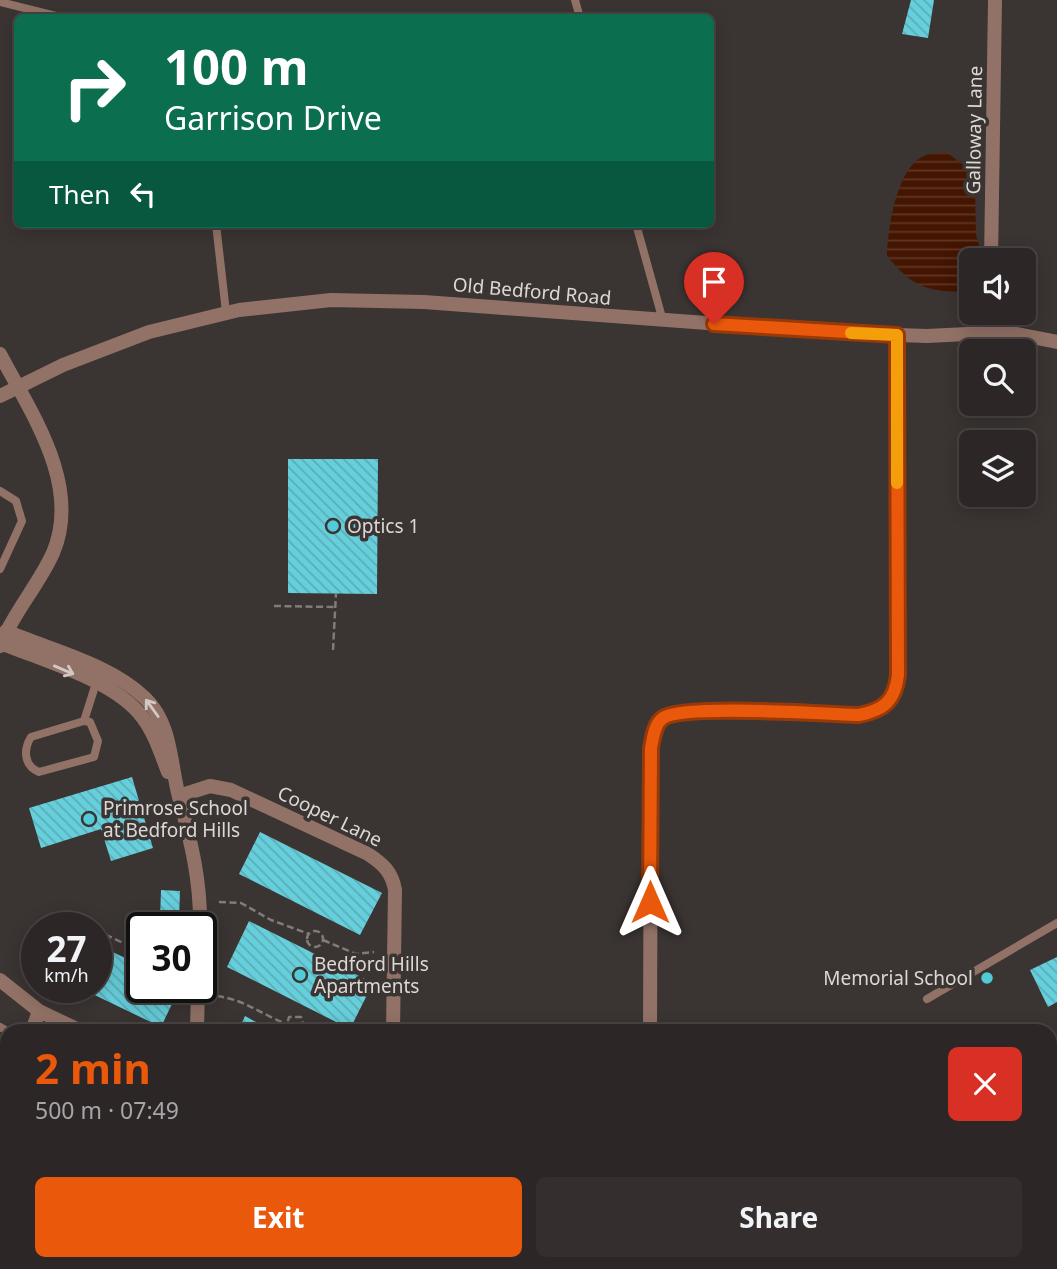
<!DOCTYPE html>
<html lang="en">
<head>
<meta charset="utf-8">
<style>
  :root { --surface:#2c2726; --page:#342f2e; --text:#f1f3f6; --muted:#a6a5a7; --line:#484443; --accent:#ea580c }
  body { margin:0; font-family:"Noto Sans",sans-serif; background:var(--page); color:var(--text); height:100vh; display:flex; flex-direction:column; font-size:26px; white-space:nowrap }
  * { box-sizing:border-box; margin:0 }
  p { font-size:23px; color:var(--muted) }
  .icon { flex:none; width:38px; height:38px; fill:none; stroke:currentColor; stroke-width:2; stroke-linecap:round; stroke-linejoin:round }
  .map { position:relative; flex:1; overflow:hidden }
  .side { position:absolute; left:0px; top:1024px; width:1057px; height:247px; display:flex; flex-direction:column; background:var(--surface); border-radius:21px 21px 0 0; box-shadow:0 4px 18px #0003,0 0 0 2px var(--line) }
  .side>* { flex:none }
  .guide { position:absolute; left:14px; top:14px; width:700px; height:214px; border-radius:10px; box-shadow:0 4px 18px #0003,0 0 0 2px var(--line); background:#0b6e4f; color:#fff; overflow:hidden }
  .fabs { position:absolute; left:959px; top:248px; display:grid; gap:14px }
  .fabs a { display:grid; place-items:center; width:77px; height:77px; border-radius:10px; background:var(--surface); box-shadow:0 4px 18px #0003,0 0 0 2px var(--line); font-size:35px }
  .speed { position:absolute; left:21px; top:912px; display:flex; gap:14px; font-size:35px; font-weight:700; text-align:center }
  .speed>* { display:grid; place-content:center; width:91px; height:91px; border-radius:50%; background:var(--surface); box-shadow:0 4px 18px #0003,0 0 0 2px var(--line); line-height:1 }
  .speed small { font-size:18px; font-weight:400 }
  .speed .limit { border:4px solid #111; border-radius:10px; background:#fff; color:#111 }
  .pin { position:absolute; display:grid; place-items:center; width:60px; height:60px; color:#fff; margin:-72px -30px; border-radius:50% 50% 50% 0; rotate:-45deg; box-shadow:0 0 7px #0007 }
  .pin .icon { rotate:45deg }
  .me { position:absolute; width:77px; margin:-38px; rotate:0deg; stroke-linejoin:round; filter:drop-shadow(0 0 5px #0008) }
  .turn { display:flex; align-items:center; gap:24px; height:147px; padding:0 35px; font-size:32px }
  .turn .icon { width:91px; height:91px; stroke-width:2.5 }
  .turn b { display:block; font-size:49px; line-height:60px }
  .then { display:flex; align-items:center; height:66px; padding:0 35px; background:#0003; gap:14px; font-size:26px }
  .round { display:grid; place-items:center; flex:none; width:74px; height:74px; border-radius:10px; background:var(--page) }
  .summary { display:flex; align-items:center; justify-content:space-between; height:119px; padding:0 35px }
  h1 { font-size:42px; font-weight:700; line-height:52px; color:var(--accent) }
  .primary-button { display:flex; gap:14px; margin-top:auto; padding:14px 35px }
  .primary-button a { flex:1; height:80px; border-radius:10px; background:var(--accent); color:#fff; font-size:28px; font-weight:700; line-height:80px; text-align:center }
  .primary-button a+a { background:var(--page); color:var(--text) }
  .map>svg:first-child { display:block }
</style>
</head>
<body>
<div class="map">
<svg width="1057" height="1269" viewBox="0 0 1057 1269">
  <defs>
    <pattern id="water-rules" width="6" height="5" patternUnits="userSpaceOnUse" patternTransform="scale(1.75)"><rect width="6" height="5" fill="#441501"/><path d="M0 2.5h6" fill="none" stroke="#5e3625"/></pattern>
    <pattern id="building-back-hatch" width="6" height="6" patternUnits="userSpaceOnUse" patternTransform="scale(1.75)"><rect width="6" height="6" fill="#66cfdc"/><path d="M-1 5l2 2M0 0l6 6M5-1l2 2" fill="none" stroke="#5dacb5"/></pattern>
  </defs>
  <rect width="100%" height="100%" fill="#3a3432"/>
  <path fill="url(#water-rules)" d="M946 152 969 169 975 187 976 235 984 260 971 261V292C929 292 914 289 887 256 888 229 896 168 924 156 930 153 939 153 946 152Z"/>
  <path fill="url(#building-back-hatch)" d="M911 0H934L928 38 902 34Z
    M288 459H378L377 594 288 593Z
    M132 777 153 848 111 861 101 829 41 848 29 808Z
    M260 832 382 893 360 935 239 874Z
    M161 890 180 891 179 920 160 919Z
    M249 921 373 983 350 1029 227 967Z
    M96 944 142 966V987H180L161 1027 78 987H96Z
    M1057 957V1002L1048 1007 1030 970Z
    M245 1016 273 1031H238Z"/>
  <g fill="none" stroke-linecap="round" stroke-linejoin="round">
    <path stroke="#817b79" stroke-width="2.5" stroke-dasharray="7 3.5" stroke-linecap="butt" d="M274 606 334 607
      M333 650 336 593
      M219 902 241 903 271 920 309 934
      M80 928H92
      M96 930 142 952
      M307 939a8 8 0 1 1 16 0a8 8 0 1 1-16 0Z
      M323 940 356 954 374 952
      M217 996C246 1000 260 1014 287 1024
      M290 1031 287 1024 289 1017H301L303 1024 300 1031"/>
    <path stroke="#927266" stroke-width="8" d="M575 0 580 18
      M0 2 64 18
      M216 224 226 312
      M636 224 663 321
      M0 491 16 501 22 521 0 569
      M84 721 90 722 98 741 94 757 39 772C24 766 23 750 31 737Z
      M84 721 96 683
      M927 999 1057 923
      M0 1027 7 1031"/>
    <path stroke="#927266" stroke-width="14" d="M991 261 995 0
      M990 333 991 313
      M0 354C31 413 82 485 53 553 38 586 13 613 0 646
      M6 631C50 650 110 664 145 698 172 724 170 763 179 797 191 842 201 881 200 928
      M1 643C44 661 115 680 143 718 155 734 161 754 168 772
      M179 796 210 786 231 790 368 854C383 864 392 872 395 890L393 1031
      M0 980 39 1011 81 1031
      M32 1031 39 1011
      M197 1031 198 987
      M650 1031 651 748C653 739 654 724 663 718 682 704 827 714 859 715 877 712 887 707 896 691L897 335"/>
    <path stroke="#927266" stroke-width="14" d="M0 396 63 365 149 332 239 310 331 300 424 302 841 333 927 336 1007 332 1057 342"/>
    <path stroke="#edac93" stroke-width="18" d="M1050 1161 1057 1159
      M557 1269 580 1264
      M604 1269 625 1264"/>
  </g>
  <defs><path id="oneway-shaft" d="M-6 0H5M1.5-3L5.5 0L1.5 3" fill="none" stroke-width="1.6" stroke-linecap="round" stroke-linejoin="round" transform="scale(1.75)"/></defs>
  <g stroke="#d1c9c5">
    <use href="#oneway-shaft" transform="translate(64 670) rotate(23)"/>
    <use href="#oneway-shaft" transform="translate(152 708) rotate(-126)"/>
  </g>
  <g fill="none" stroke-linecap="round" stroke-linejoin="round">
    <g stroke="#983908" stroke-width="18">
      <path id="route" d="M650 902 651 748C653 739 654 724 663 718 683 704 827 714 859 715 884 710 895 701 898 675L897 335 714 324"/>
    </g>
    <use href="#route" stroke="#ea580c" stroke-width="12"/>
    <path stroke="#f59e0b" stroke-width="12" d="M851 333 897 335V483"/>
  </g>
  <g fill="#52cbd9" stroke="#3a3432" stroke-width="2.5">
    <circle cx="333" cy="526" r="7"/>
    <circle cx="89" cy="819" r="7"/>
    <circle cx="300" cy="975" r="7"/>
    <circle cx="987" cy="978" r="7"/>
  </g>
  <g text-anchor="middle" stroke-width="7" stroke-linejoin="round" paint-order="stroke">
    <g font-size="19" fill="#dcd8d6" stroke="#3a3432">
      <text transform="translate(974 130) rotate(-89)" y="7">Galloway Lane</text>
      <text transform="translate(532 291) rotate(5)" y="7">Old Bedford Road</text>
      <text transform="translate(330 816) rotate(26)" y="7">Cooper Lane</text>
    </g>
    <g font-size="19" fill="#dcd8d6" stroke="#3a3432" text-anchor="start">
      <text x="347" y="533">Optics 1</text>
      <text x="103" y="815">Primrose School<tspan x="103" dy="22">at Bedford Hills</tspan></text>
      <text x="314" y="971">Bedford Hills<tspan x="314" dy="22">Apartments</tspan></text>
      <text x="973" y="985" text-anchor="end">Memorial School</text>
    </g>
  </g>
</svg>
<div class="fabs">
<a><svg class="icon" aria-label="sound" viewBox="0 0 24 24"><path d="M4 9h4l5-4v14l-5-4H4zM17 9q2 3 0 6"/></svg></a>
<a><svg class="icon" aria-label="search" viewBox="0 0 24 24"><circle cx="10" cy="10" r="6"/><path d="M15 15l6 6"/></svg></a>
<a><svg class="icon" aria-label="layers" viewBox="0 0 24 24"><path d="M12 4l9 5-9 5-9-5zM3 14l9 5 9-5"/></svg></a>
</div>
<div class="speed"><div>27<small>km/h</small></div><div class="limit">30</div></div>
<div class="pin" style="left:714px;top:324px;background:#d93025"><svg class="icon" aria-label="arrive" viewBox="0 0 24 24"><path d="M6 21V4h12l-3 4 3 4H6"/></svg></div>
<svg class="me" style="left:650px;top:902px" viewBox="-20 -20 40 40"><path d="M0-17L14 15 0 8-14 15z" fill="#ea580c" stroke="#fff" stroke-width="4"/></svg>
<div class="guide">
<div class="turn"><svg class="icon" aria-label="right" viewBox="0 0 24 24"><path d="M7 20v-9h11M14 6l5 5-5 5"/></svg><div><b>100 m</b>Garrison Drive</div></div>
<div class="then">Then<svg class="icon" aria-label="left" viewBox="0 0 24 24"><path d="M17 20v-9H6M10 6l-5 5 5 5"/></svg></div>
</div>
<section class="side">
<div class="summary"><div><h1>2 min</h1><p>500 m · 07:49</p></div><a class="round" style="background:#d93025;color:#fff"><svg class="icon" aria-label="close" viewBox="0 0 24 24"><path d="M6 6l12 12M18 6L6 18"/></svg></a></div>
<div class="primary-button"><a>Exit</a><a>Share</a></div>
</section>
</div>
</body>
</html>
